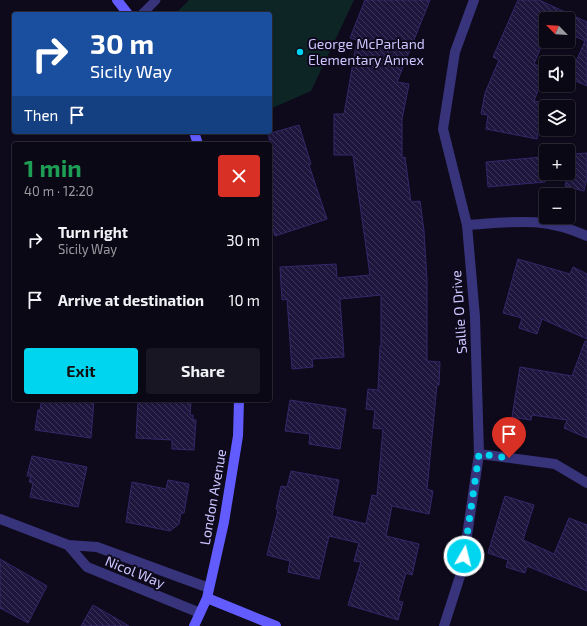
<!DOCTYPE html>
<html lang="en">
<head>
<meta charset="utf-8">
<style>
  :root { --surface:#0a0815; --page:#181622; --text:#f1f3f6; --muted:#999aa0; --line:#2a2934; --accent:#00d5f0 }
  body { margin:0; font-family:"Exo 2",sans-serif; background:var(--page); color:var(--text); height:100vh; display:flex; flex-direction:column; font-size:15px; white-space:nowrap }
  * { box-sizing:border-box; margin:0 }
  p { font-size:13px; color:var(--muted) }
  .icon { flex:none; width:22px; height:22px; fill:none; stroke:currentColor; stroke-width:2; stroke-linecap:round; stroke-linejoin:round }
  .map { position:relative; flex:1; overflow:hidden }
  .panel { position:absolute; left:12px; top:142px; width:260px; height:260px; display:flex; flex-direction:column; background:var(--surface); border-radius:4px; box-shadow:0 1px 3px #0004,0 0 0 1px var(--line) }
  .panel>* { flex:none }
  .top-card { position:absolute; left:12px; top:12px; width:260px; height:122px; border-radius:4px; box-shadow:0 1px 3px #0004,0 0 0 1px var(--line); background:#1a4fa0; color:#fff; overflow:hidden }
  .needle { width:26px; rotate:294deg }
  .tools { position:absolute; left:539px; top:12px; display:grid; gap:8px }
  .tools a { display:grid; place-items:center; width:36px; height:36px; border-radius:4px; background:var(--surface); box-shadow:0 1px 3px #0004,0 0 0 1px var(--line); font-size:20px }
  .pin { position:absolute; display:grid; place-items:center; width:34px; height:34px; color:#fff; margin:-41px -17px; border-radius:50% 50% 50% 0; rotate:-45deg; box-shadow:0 0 4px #0007 }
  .pin .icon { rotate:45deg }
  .me { position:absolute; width:44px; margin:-22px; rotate:8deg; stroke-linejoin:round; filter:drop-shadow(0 0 3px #0008) }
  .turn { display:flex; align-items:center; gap:14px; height:84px; padding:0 12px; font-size:18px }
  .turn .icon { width:52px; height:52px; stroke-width:2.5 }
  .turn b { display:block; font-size:28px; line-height:34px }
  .then { display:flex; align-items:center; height:38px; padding:0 12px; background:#0003; gap:8px; font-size:15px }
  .round { display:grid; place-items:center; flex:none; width:42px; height:42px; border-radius:4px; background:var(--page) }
  .headline { display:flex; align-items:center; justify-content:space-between; height:68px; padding:0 12px }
  h1 { font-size:24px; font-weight:700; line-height:30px; color:#1e9e55 }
  .primary-button { display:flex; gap:8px; margin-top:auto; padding:8px 12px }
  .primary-button a { flex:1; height:46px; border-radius:4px; background:var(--accent); color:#111; font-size:16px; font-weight:700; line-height:46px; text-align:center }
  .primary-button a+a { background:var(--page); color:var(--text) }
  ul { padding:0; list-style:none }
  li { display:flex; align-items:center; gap:12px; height:60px; padding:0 12px }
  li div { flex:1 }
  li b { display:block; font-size:15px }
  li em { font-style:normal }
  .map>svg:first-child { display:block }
</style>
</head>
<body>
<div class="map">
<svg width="587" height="626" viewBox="0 0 587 626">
  <defs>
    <pattern id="building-back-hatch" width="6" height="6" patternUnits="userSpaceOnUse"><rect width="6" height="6" fill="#1e163d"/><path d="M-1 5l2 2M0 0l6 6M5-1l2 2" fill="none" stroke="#3e365a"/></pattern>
  </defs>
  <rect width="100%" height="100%" fill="#0e0a1c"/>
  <path fill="#0d2625" d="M189 0H354L311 91 270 109V14H175Z"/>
  <path fill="url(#building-back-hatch)" stroke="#35276a" d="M365 0H430L397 82 409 84 402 119V158L405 157 411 202 420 201 424 231 427 280V361L440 362 439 385H437L427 489 433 491 429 514 392 506 386 536 419 544 412 575 406 573 398 601 403 602 398 620 348 605 361 562 354 561 359 543 329 536 319 579 288 572 290 561 267 555 278 510 276 509 281 486 287 487 291 471 339 480 332 516 366 524 372 495 377 496 383 429 373 428 375 410 366 409 368 389 378 390 380 346H381V295L340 299 344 357 312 359 313 367 292 369 287 299 282 300 280 267 336 264 337 278 370 275 353 155H334V114H344L357 40 350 38Z
    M518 0H539L587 22V86L569 78 585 41 568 33V19H546V35L534 64 546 69 534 101 544 103 537 139 486 129 488 115 481 114 485 93 499 60 493 57Z
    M299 125 311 164 309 165 327 219 275 236 270 219V141L268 134Z
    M587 153V178L584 191 565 186 573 154Z
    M542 157 545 182 488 187 486 162Z
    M518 259 570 274 573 267 587 274V339L542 319 537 334 519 328 522 318 503 313Z
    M585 341H587V438L564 428 567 420 532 415 531 420 512 417 520 367 572 376Z
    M44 400H94L91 438 35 430 38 410H40L41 403H44Z
    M138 400 191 401 190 415H193V420H196L194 450 172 449V440L136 438Z
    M290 400 346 409 340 449 309 444 310 434 285 431Z
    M32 456 87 467 78 507 30 497 33 483 29 482 31 476H27Z
    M168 480 189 484 184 513H181L179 524 170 531 126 522 132 482 166 489Z
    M505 496 534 505 523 540 554 554 569 518 587 525V591L527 566 525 573 506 567 508 560 488 553Z
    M0 559 47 586 28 623 0 608Z
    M93 605 129 626H81Z"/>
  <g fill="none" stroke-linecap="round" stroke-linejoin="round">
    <path stroke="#38347c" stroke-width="9" d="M142 14 156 0"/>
    <path stroke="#38347c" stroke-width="10" d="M467 225C512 222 543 216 587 236
      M479 454 555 464 587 483
      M0 519 68 545 97 547 209 588
      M68 545 87 567 200 613
      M444 626 462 570 479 454 475 317 467 225 443 129 455 52 474 0"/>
    <path stroke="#625cff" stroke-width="10" d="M117 0 128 14
      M194 132 198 144
      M207 598 276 626
      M194 626 207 598 224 522 238 436 239 400"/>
  </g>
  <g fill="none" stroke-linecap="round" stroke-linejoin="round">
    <path stroke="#00d5f0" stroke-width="7" stroke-dasharray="0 12.6" d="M464 556 479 454 509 458"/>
  </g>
  <circle fill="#00d5f0" stroke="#0e0a1c" stroke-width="1.5" cx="300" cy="52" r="4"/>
  <g text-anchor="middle" stroke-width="4" stroke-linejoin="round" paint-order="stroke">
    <g font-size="14" fill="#ccc5ff" stroke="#0e0a1c" text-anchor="start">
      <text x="308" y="49">George McParland<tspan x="308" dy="16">Elementary Annex</tspan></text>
    </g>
    <g font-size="14" fill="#ccc5ff" stroke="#0e0a1c">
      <text transform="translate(459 312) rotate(-94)" y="5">Sallie O Drive</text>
      <text transform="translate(213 497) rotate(-80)" y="5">London Avenue</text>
      <text transform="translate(135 572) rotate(22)" y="5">Nicol Way</text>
    </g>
  </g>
</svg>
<div class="tools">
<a><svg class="needle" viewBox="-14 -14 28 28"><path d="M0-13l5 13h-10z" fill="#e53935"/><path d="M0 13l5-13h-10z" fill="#999aa0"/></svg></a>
<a><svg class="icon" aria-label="sound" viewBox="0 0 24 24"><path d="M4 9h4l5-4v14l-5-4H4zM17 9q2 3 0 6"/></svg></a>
<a><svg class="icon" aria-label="layers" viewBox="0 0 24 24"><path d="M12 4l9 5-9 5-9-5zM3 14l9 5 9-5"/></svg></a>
<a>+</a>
<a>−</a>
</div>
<div class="pin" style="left:509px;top:458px;background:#d93025"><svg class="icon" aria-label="arrive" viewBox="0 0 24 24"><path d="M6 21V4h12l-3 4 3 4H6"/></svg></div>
<svg class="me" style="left:464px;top:556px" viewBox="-20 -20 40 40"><circle r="17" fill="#00d5f0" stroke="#fff" stroke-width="3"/><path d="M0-11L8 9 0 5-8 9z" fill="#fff"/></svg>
<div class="top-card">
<div class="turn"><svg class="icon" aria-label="right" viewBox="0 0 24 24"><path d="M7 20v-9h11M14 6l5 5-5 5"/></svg><div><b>30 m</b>Sicily Way</div></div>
<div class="then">Then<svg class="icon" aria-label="arrive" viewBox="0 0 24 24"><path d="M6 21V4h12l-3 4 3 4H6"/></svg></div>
</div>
<section class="panel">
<div class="headline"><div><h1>1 min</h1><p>40 m · 12:20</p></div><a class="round" style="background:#d93025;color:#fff"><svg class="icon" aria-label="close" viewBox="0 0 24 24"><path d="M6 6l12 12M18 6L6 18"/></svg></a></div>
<ul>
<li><svg class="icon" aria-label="right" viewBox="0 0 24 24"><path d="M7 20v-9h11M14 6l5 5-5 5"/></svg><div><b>Turn right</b><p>Sicily Way</p></div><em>30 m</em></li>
<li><svg class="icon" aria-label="arrive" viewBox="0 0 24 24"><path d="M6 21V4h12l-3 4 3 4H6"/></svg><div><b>Arrive at destination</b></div><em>10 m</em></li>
</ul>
<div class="primary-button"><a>Exit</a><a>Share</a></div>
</section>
</div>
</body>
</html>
